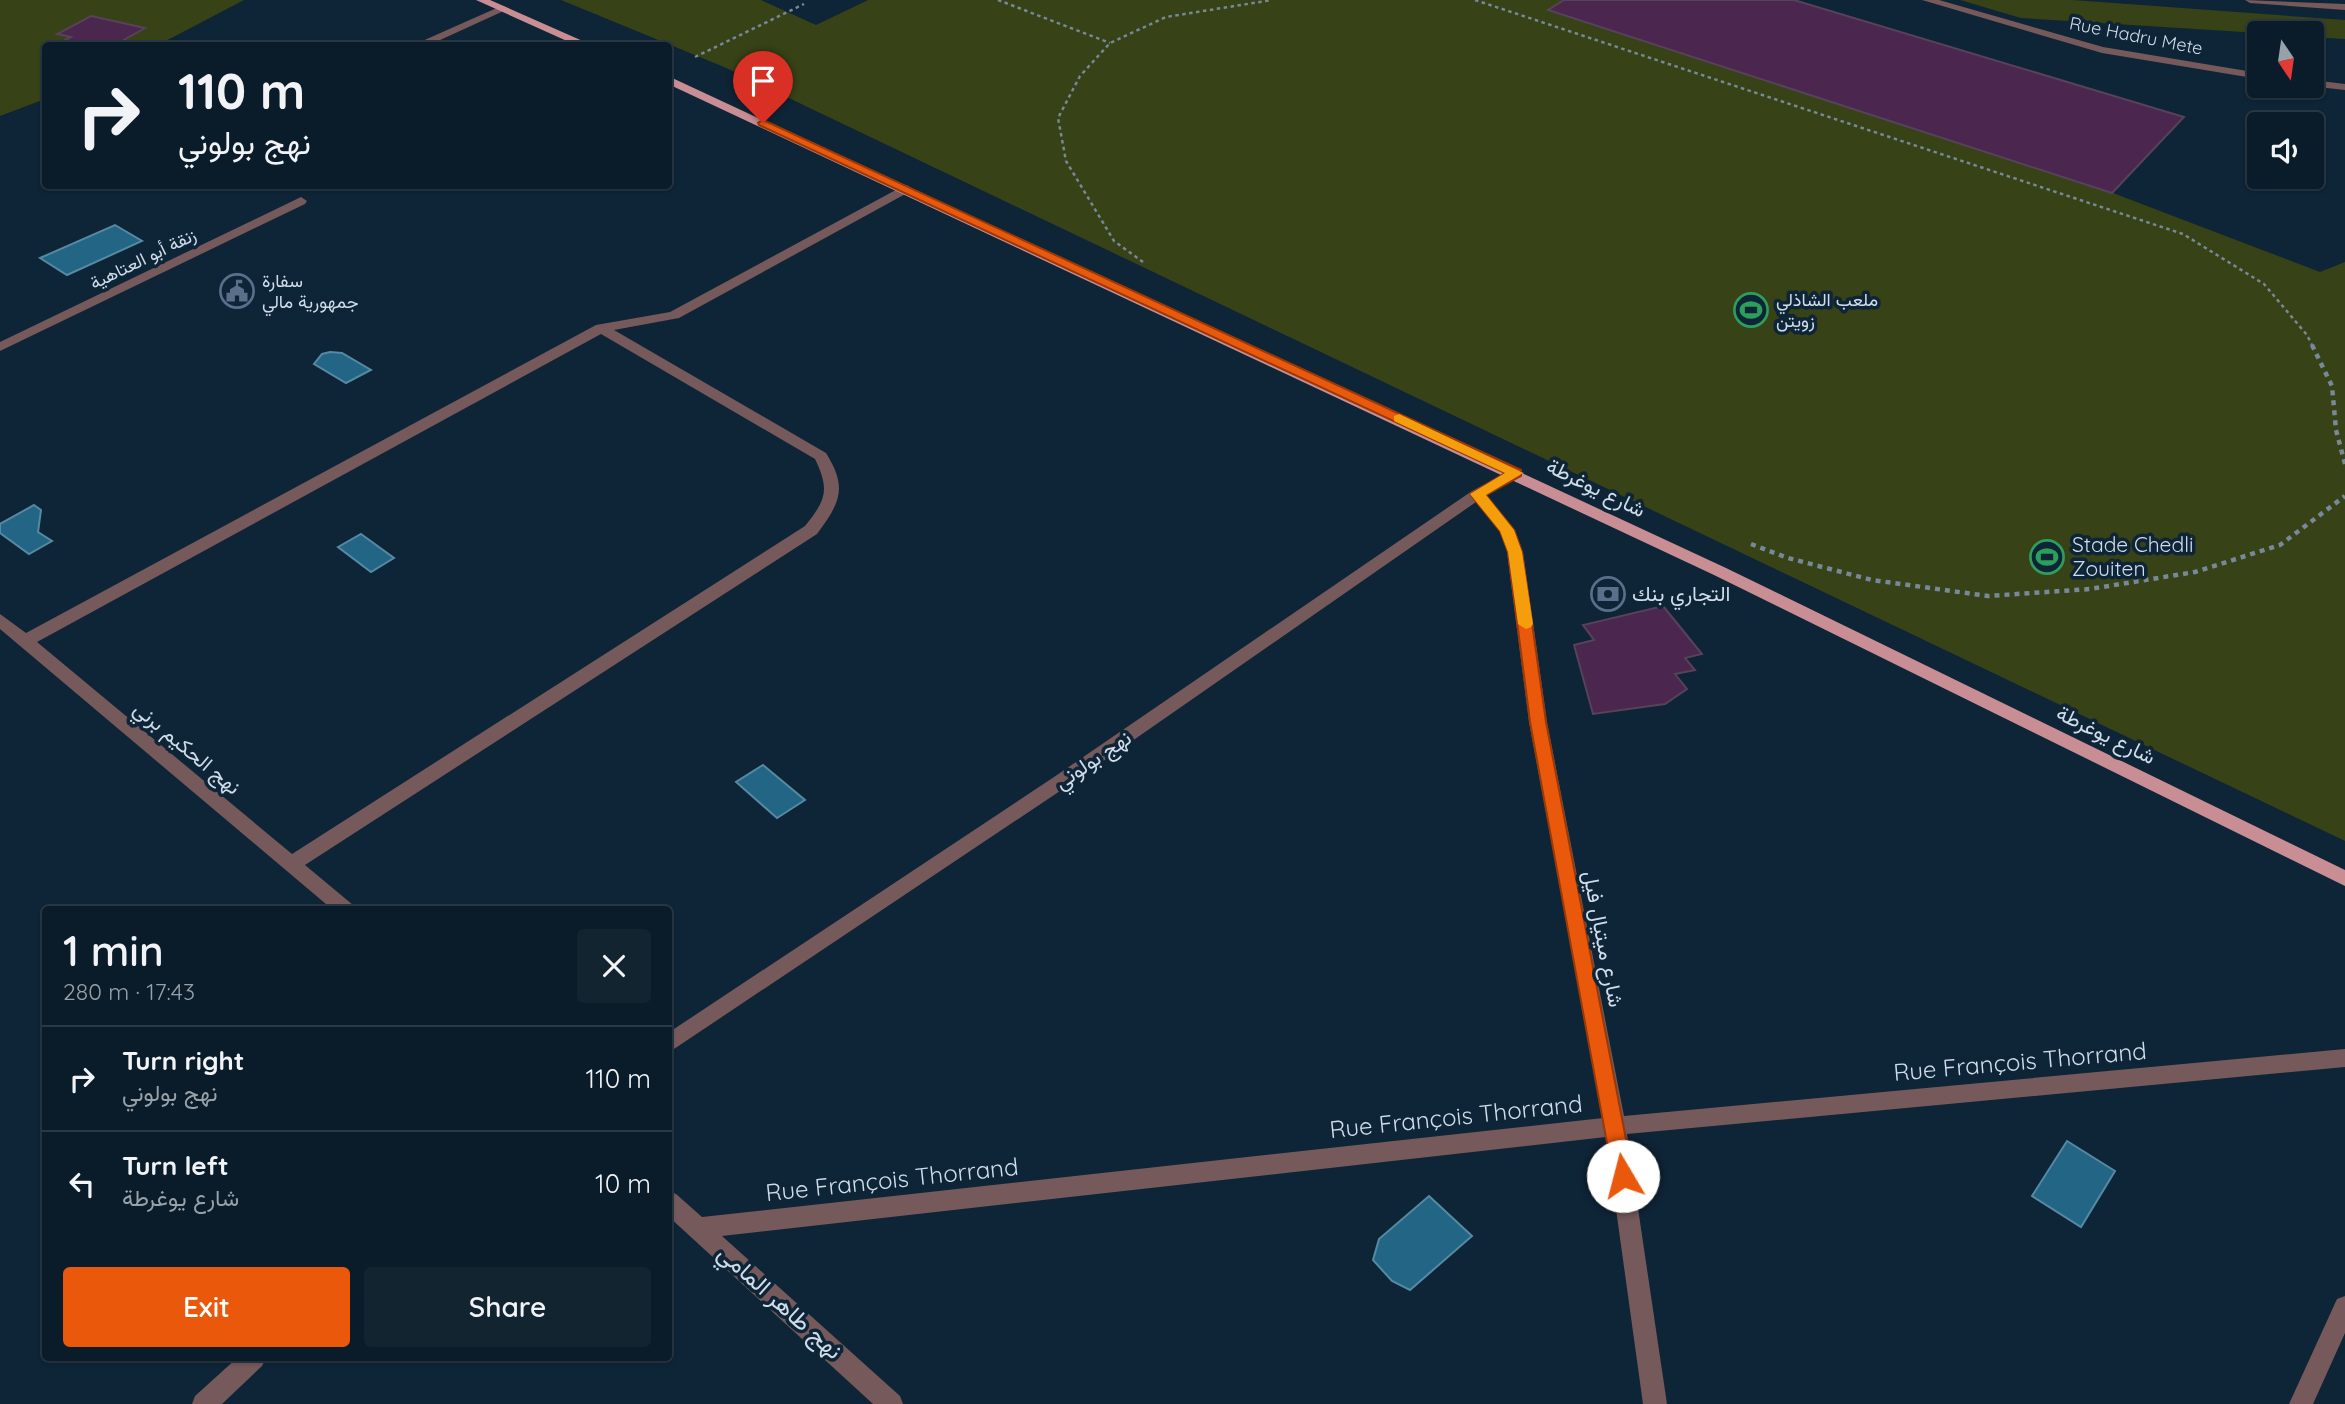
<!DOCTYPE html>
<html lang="en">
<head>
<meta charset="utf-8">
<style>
  :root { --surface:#0a1b29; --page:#132431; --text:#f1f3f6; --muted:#99a1a8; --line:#2a3946; --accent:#ea580c }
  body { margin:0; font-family:Quicksand,Vazirmatn,sans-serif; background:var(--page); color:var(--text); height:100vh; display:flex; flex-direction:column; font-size:26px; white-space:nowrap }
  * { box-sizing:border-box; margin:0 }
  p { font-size:23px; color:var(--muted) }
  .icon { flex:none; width:38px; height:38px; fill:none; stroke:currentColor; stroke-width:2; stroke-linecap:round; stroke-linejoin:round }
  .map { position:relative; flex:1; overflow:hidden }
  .drawer { position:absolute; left:42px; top:906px; width:630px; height:455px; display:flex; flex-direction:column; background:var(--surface); border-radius:7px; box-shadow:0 2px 5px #0004,0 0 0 2px var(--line) }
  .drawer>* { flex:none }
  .banner { position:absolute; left:42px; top:42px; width:630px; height:147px; border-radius:7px; box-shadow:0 2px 5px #0004,0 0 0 2px var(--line); background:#0a1b29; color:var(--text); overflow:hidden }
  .needle { width:46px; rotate:167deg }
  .controls { position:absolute; left:2247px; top:21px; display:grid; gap:14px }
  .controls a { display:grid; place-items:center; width:77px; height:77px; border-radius:7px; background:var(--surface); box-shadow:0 2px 5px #0004,0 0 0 2px var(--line); font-size:35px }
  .pin { position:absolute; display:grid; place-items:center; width:60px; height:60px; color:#fff; margin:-72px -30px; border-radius:50% 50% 50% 0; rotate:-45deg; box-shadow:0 0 7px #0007 }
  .pin .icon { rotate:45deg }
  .me { position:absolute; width:77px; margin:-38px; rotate:352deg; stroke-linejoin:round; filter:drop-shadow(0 0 5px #0008) }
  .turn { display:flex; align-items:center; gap:24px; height:147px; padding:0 21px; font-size:32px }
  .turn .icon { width:91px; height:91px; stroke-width:2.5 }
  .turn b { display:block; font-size:49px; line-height:60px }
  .round { display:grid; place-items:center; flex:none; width:74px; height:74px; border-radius:7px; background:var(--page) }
  .headline { display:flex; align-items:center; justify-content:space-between; height:119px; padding:0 21px }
  h1 { font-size:42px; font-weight:600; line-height:52px }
  .cta { display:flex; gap:14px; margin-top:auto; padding:14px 21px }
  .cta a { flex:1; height:80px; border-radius:7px; background:var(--accent); color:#fff; font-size:28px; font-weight:600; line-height:80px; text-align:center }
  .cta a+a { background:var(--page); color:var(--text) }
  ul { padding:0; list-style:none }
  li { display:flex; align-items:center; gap:21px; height:105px; padding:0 21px; border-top:2px solid var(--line) }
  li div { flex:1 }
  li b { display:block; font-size:26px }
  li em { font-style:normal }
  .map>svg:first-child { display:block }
</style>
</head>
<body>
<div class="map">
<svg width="2345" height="1404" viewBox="0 0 2345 1404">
  <rect width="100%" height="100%" fill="#0e2437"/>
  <path fill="#374217" d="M0 0H244L158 45 46 46 45 99 0 116Z
    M561 0H761L816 25 868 0H1794L2184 117 2113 193 2320 272 2345 262V841L724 67Z
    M1960 0H2073L2345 20V39L2312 37V33H2259L2021 18Z"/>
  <path fill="#226584" stroke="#5689a2" stroke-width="2" d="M115 225 142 241 67 275 40 258Z
    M330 352 342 353 371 370 346 383 314 364 322 354Z
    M34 505 41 510 38 532 52 541 29 554 0 533V524Z
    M361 534 394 558 371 572 338 547Z
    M763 765 805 800 777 818 736 782Z
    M2067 1141 2115 1171 2081 1227 2032 1196Z
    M1429 1196 1472 1236 1410 1290 1392 1281 1373 1260 1379 1239Z"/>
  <path fill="#4b2750" stroke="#564259" stroke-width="2" d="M1564 0H1794L2184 117 2112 193 1548 10Z
    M91 16 145 28 113 46H54L71 37 57 34Z
    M1663 606 1702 654 1685 658 1695 670 1675 674 1687 689 1665 704 1593 714 1574 645 1594 640 1583 625Z"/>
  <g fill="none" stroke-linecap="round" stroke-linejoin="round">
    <path stroke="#778898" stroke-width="2.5" stroke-dasharray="3.5 3.5" stroke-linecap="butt" d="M998 0 1110 43
      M1475 0 2183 234 2264 284 2307 335 2313 347
      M695 57 804 4
      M1143 262 1114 241 1066 161 1058 118 1080 76 1110 43 1166 17 1272 0"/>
    <path stroke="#778898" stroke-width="4.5" stroke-dasharray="5 5" stroke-linecap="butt" d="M2312 345 2332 386 2336 430 2345 464
      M1751 544 1788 558 1872 580 1988 596 2090 589 2195 572 2280 545 2345 496"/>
    <path fill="#75595b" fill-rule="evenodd" d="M1922 0H1939L2103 47 2259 73V79L2102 53Z
      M2245 0 2345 4V10L2250 3Z
      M499 7 508 9 427 46H411Z
      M2312 80 2345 84V90L2309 86H2312Z
      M905 185 909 186V192L679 318 614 330 826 453C848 488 840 503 817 534L305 865 353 905 356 910H333L0 629V614L26 633 596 325 670 312ZM601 334 815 459C830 490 826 500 805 526L292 854 37 642Z
      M301 197 307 201 305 204 0 351V342Z
      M1516 468 1524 473 1521 476 1486 495 1515 530 1523 552 1547 722 1624 1116 2345 1049V1067L1627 1134 1667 1404H1643L1606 1137 722 1236 900 1396 903 1404H873L668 1216V1191L676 1194 702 1217 1603 1118 1529 722 1507 552 1500 531 1476 502 1066 787 668 1053V1033L1054 777 1472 491Z
      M2345 1296V1333L2313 1404H2289L2337 1299Z
      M237 1358H266L262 1366 222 1404H192L195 1396Z"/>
    <path fill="#c88e94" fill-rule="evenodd" d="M476 0H490L594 46H578Z
      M668 76 1726 568 2345 870V886L1714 575 668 84Z"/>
  </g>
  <path fill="#ea580c" stroke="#983908" stroke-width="2" d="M763 120 1521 470V476L1486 495 1514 530 1522 552 1546 722 1633 1176 1630 1183 1623 1185 1615 1183 1613 1176 1530 722 1508 552 1500 531 1470 494 1505 473 759 125 758 123Z"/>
  <path fill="#f59e0b" d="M1399 414 1523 473 1486 495 1514 530 1522 552 1533 624 1531 627 1526 629 1518 624 1508 552 1500 531 1470 494 1505 473 1394 421V416Z"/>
  <defs>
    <g id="civic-ring" transform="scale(1.75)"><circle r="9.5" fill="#0e2437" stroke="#5c6f8a" stroke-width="1.5"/><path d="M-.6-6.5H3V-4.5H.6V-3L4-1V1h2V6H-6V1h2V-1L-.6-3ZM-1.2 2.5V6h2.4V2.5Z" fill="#5c6f8a"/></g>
    <g id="stadium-ring" transform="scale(1.75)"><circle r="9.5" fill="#0e2437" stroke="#2e9e5b" stroke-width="1.5"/><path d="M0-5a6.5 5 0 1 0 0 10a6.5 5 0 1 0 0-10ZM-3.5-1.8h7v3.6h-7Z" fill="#2e9e5b"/></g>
    <g id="bank-ring" transform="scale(1.75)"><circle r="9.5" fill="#0e2437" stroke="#5c6f8a" stroke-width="1.5"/><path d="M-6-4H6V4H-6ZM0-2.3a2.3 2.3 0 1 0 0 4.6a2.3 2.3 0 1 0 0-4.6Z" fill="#5c6f8a"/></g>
  </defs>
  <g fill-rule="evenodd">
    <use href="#civic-ring" x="237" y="291"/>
    <use href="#stadium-ring" x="1751" y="310"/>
    <use href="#stadium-ring" x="2047" y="557"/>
    <use href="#bank-ring" x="1608" y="594"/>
  </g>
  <g text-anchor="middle" stroke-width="7" stroke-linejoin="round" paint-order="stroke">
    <g font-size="18" fill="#cfdce9" stroke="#0e2437">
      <text transform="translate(2136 36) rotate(11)" y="6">Rue Hadru Mete</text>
      <text transform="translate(143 259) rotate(-26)" y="6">زنقة أبو العتاهية</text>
    </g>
    <g font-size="18" fill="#cfdce9" stroke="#0e2437" text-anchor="start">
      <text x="262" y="287">سفارة<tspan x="262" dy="21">جمهورية مالي</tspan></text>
      <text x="1776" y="306">ملعب الشاذلي<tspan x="1776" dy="21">زويتن</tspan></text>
    </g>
    <g font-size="21" fill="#cfdce9" stroke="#0e2437">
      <text transform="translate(1596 488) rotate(26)" y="7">شارع يوغرطة</text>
      <text transform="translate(2106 735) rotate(26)" y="7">شارع يوغرطة</text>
      <text transform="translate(187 748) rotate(40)" y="7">نهج الحكيم برني</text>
      <text transform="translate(1093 760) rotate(-34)" y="7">نهج بولوني</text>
      <text transform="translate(1603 939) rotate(79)" y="7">شارع ميتيال فيل</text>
    </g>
    <g font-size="21" fill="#cfdce9" stroke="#0e2437" text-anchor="start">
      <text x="2072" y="552">Stade Chedli<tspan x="2072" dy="24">Zouiten</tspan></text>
      <text x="1632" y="601">التجاري بنك</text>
    </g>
    <g font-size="24" fill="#cfdce9" stroke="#0e2437">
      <text transform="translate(2020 1062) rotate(-5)" y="8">Rue François Thorrand</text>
      <text transform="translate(1456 1117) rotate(-6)" y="8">Rue François Thorrand</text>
      <text transform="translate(892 1180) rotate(-6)" y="8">Rue François Thorrand</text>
      <text transform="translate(780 1302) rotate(42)" y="8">نهج طاهر المامي</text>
    </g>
  </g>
</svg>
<div class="controls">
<a><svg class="needle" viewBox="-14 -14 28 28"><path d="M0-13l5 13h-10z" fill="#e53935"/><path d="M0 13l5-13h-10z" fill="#99a1a8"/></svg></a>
<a><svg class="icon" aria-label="sound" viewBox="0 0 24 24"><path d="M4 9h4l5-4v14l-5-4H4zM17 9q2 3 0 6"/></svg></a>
</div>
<div class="pin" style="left:763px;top:123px;background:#d93025"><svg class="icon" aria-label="arrive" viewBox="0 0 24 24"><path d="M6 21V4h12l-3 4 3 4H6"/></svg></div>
<svg class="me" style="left:1623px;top:1176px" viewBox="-20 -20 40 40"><circle r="19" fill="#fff"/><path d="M0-13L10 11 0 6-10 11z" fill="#ea580c"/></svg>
<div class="banner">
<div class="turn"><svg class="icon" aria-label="right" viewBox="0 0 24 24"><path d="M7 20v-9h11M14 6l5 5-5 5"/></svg><div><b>110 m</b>نهج بولوني</div></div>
</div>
<section class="drawer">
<div class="headline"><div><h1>1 min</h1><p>280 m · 17:43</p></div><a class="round"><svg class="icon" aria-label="close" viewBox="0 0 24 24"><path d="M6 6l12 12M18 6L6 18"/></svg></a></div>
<ul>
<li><svg class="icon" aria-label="right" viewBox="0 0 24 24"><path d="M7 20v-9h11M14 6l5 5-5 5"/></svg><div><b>Turn right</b><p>نهج بولوني</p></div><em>110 m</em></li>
<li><svg class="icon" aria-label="left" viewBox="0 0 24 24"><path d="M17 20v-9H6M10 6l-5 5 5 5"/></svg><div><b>Turn left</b><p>شارع يوغرطة</p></div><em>10 m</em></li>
</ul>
<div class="cta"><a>Exit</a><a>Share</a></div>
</section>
</div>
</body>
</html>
